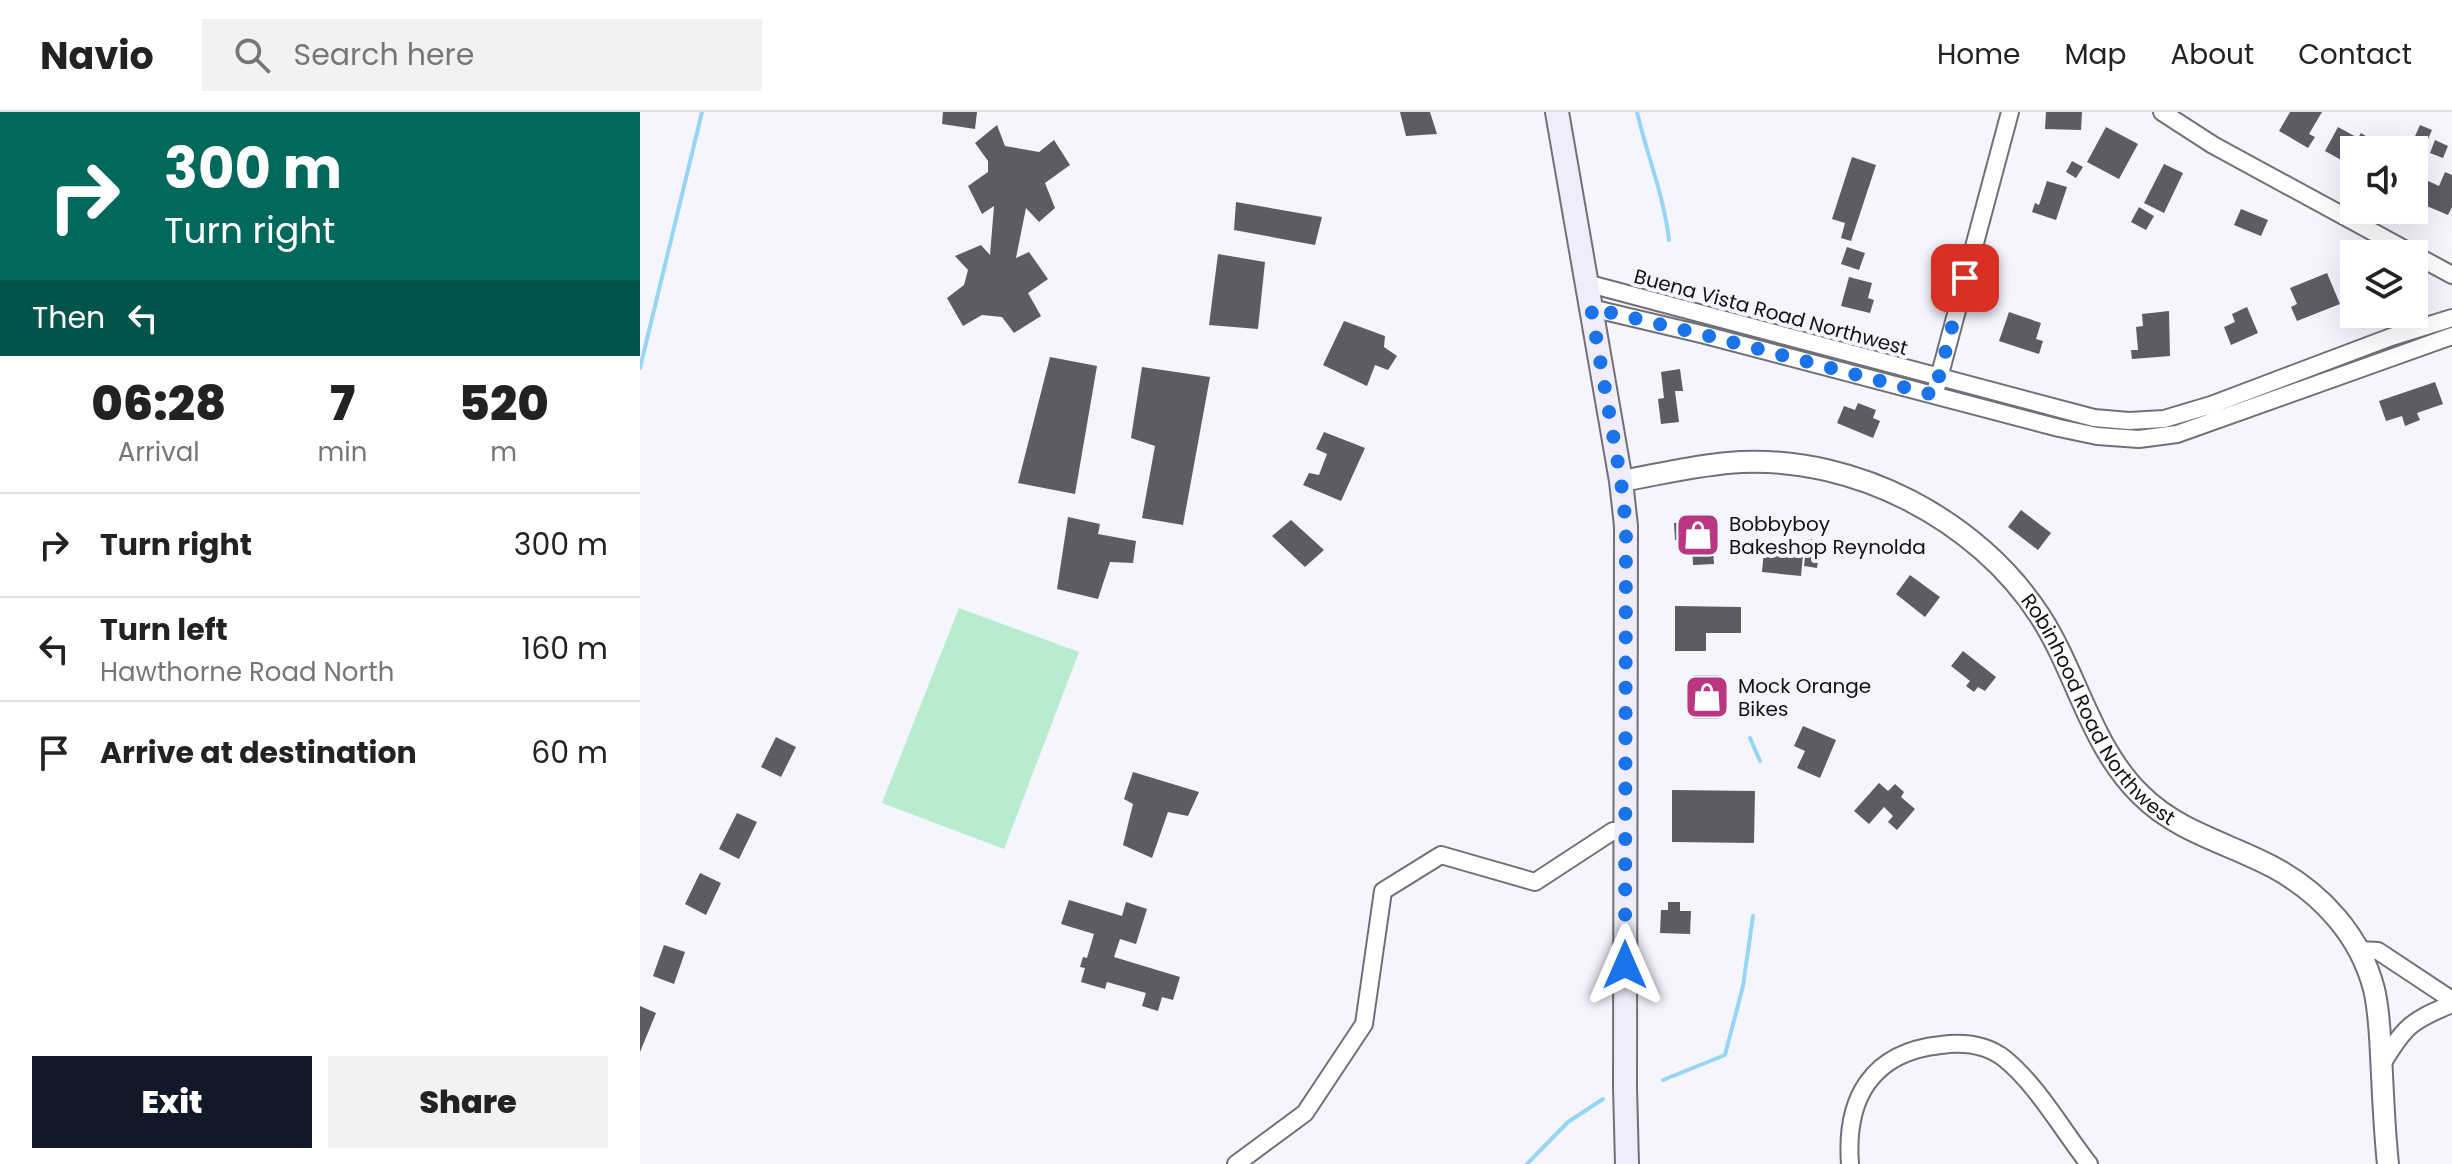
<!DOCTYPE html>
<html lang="en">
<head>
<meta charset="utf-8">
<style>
  :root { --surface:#fff; --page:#f2f2f2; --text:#222; --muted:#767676; --line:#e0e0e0; --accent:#111827 }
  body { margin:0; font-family:Poppins,sans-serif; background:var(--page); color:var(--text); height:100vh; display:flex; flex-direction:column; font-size:30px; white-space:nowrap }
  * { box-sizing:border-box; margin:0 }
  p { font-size:26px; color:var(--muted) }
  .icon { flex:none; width:44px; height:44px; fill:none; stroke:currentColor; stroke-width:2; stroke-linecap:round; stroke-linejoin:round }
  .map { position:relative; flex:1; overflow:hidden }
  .panel { display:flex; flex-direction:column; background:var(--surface); width:640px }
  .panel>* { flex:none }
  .banner { background:#00695c; color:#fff; overflow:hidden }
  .fabs { position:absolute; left:1700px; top:24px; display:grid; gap:16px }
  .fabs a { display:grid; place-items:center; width:88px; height:88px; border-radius:0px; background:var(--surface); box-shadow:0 8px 32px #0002; font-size:40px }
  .pin { position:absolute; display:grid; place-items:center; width:68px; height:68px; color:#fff; margin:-34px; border-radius:16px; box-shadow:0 4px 12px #0006 }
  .me { position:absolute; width:88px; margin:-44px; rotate:0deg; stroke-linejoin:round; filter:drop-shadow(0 0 6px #0008) }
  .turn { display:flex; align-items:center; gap:28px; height:168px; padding:0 32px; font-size:36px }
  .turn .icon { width:104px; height:104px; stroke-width:2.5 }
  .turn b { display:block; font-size:56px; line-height:68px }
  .then { display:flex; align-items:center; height:76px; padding:0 32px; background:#0003; gap:16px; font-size:30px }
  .eta { display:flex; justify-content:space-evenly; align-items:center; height:136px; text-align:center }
  .eta b { font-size:48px; font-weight:800; line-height:56px }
  .button { display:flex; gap:16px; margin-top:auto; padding:16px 32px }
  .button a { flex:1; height:92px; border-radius:0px; background:var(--accent); color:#fff; font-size:32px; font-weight:800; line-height:92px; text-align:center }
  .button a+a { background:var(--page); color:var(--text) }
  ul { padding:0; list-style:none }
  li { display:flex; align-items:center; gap:24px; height:104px; padding:0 32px; border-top:2px solid var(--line) }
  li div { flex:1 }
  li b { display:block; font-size:30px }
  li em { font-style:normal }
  header { display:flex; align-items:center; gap:48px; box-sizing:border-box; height:112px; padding:0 40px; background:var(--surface); border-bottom:2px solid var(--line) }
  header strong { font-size:38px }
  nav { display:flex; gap:44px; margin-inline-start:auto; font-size:28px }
  .search { width:560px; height:72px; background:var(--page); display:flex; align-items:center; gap:20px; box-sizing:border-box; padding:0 28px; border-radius:0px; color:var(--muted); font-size:30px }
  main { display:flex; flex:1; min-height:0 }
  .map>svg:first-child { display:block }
</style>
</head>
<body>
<header>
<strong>Navio</strong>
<div class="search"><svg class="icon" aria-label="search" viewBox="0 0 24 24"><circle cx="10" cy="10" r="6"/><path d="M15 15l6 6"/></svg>Search here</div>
<nav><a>Home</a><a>Map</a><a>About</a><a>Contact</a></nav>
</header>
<main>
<section class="panel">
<div class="banner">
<div class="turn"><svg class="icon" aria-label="right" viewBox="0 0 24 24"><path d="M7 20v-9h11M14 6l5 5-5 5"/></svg><div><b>300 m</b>Turn right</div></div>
<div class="then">Then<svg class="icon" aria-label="left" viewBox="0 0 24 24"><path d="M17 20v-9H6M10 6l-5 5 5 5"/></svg></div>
</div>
<div class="eta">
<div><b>06:28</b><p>Arrival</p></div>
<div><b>7</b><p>min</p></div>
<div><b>520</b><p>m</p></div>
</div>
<ul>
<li><svg class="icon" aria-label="right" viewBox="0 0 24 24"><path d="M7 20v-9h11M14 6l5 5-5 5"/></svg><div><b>Turn right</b></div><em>300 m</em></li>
<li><svg class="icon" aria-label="left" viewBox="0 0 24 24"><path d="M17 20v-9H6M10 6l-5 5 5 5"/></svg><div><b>Turn left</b><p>Hawthorne Road North</p></div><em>160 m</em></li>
<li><svg class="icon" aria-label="arrive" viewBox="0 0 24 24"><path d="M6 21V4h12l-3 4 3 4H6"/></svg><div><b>Arrive at destination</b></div><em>60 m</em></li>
</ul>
<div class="button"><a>Exit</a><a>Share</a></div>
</section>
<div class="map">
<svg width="1812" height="1052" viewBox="0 0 1812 1052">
  <rect width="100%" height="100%" fill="#f5f5fe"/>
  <path fill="#b7ecce" d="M319 496 439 540 364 737 242 691Z"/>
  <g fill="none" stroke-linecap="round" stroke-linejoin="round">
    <path stroke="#97d5f4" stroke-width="4" d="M997 0C1007 43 1024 84 1029 128
      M0 256 62 0
      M1110 626 1120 649
      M1023 968 1085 943 1103 874 1113 804
      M887 1052 928 1010 963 987"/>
  </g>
  <path fill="#5b5c64" d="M303 0H337L335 17 302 12Z
    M760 0H790L797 22 766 24Z
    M1406 0H1442L1441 18 1405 17Z
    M1650 0H1682L1669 22 1675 25 1668 36 1639 19Z
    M357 13 365 34 399 40 414 28 430 53 405 71 415 96 399 110 386 96 376 146 389 140 408 167 388 181 401 204 374 221 362 205 342 203 323 214 307 186 324 173 328 158 315 144 341 133 350 143 354 94 342 102 328 74 348 60V49L335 31Z
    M1780 13 1792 18 1784 36 1772 31Z
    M1466 15 1498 32 1479 67 1447 50Z
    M1698 15 1718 26 1721 21 1729 26 1723 38H1714V55L1685 39Z
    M1795 28 1808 34 1803 46 1790 41Z
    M1212 45 1236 53 1211 129 1201 126 1205 111 1192 107Z
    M1432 49 1443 55 1436 66 1426 60Z
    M1524 52 1543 61 1524 101 1504 91Z
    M1805 60 1812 63V95L1808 103 1782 92 1787 80 1782 78 1786 68 1799 74Z
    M1407 69 1427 75 1416 108 1392 100 1395 91 1399 93Z
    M596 90 682 105 675 133 594 118Z
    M1499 95 1514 104 1506 118 1491 110Z
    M1601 97 1628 108 1621 124 1594 113Z
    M1207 135 1225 141 1219 158 1201 152Z
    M578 142 625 150 618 217 569 213Z
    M1687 161 1700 192 1657 209 1651 195 1657 192 1650 176Z
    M1209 165 1232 171 1228 186 1234 188 1230 201 1201 194Z
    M1607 195 1618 221 1591 233 1584 215 1595 210 1592 202Z
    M1529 199 1530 244 1492 247 1491 238H1498L1496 215 1503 214 1502 202Z
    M1369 200 1401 211 1396 227 1403 229 1399 242 1359 229Z
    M704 209 745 224 744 235 757 244 748 258 735 253 727 274 683 253Z
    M410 245 457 254 435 382 378 371Z
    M502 255 570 265 543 413 502 406 515 334 491 326Z
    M1040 257 1043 279H1035L1039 310 1021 312 1018 287 1024 286 1021 260Z
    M1795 270 1803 292 1777 301 1780 308 1765 314 1762 304 1746 309 1739 289Z
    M1218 291 1236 298 1233 306 1240 309 1233 326 1197 311 1204 294 1215 298Z
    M684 320 725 336 701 389 663 373 669 361 679 363 687 342 676 337Z
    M1381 398 1411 421 1398 438 1368 415Z
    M428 405 460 412 458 422 496 429 493 451 470 450 458 487 417 477Z
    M651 408 684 438 665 455 632 424Z
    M1071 409 1074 452 1053 453 1052 427 1035 428 1034 411Z
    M1167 427 1181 429 1177 456 1164 454Z
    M1125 428 1164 432 1161 464 1122 460Z
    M1270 463 1300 485 1285 505 1256 482Z
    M1035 494 1101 495V521H1066V539H1035Z
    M1323 539 1356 565 1345 579 1338 575 1334 580 1326 574 1330 569 1311 554Z
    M1054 563H1078V607H1054Z
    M1163 614 1196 628 1180 666 1157 656 1165 639 1154 634Z
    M136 625 156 635 141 665 121 655Z
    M493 660 559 680 548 704 528 700 512 746 483 733 493 692 484 687Z
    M1239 671 1248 679 1255 672 1264 680 1261 685 1275 697 1257 718 1248 710 1253 704 1244 695 1229 712 1214 699Z
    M1032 678 1115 679 1114 731 1032 730Z
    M97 701 117 710 99 747 79 737Z
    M60 761 81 771 66 803 45 792Z
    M429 788 482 804 486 790 507 797 496 832 480 827 474 845 540 865 533 888 522 885 518 899 502 894 506 881 467 870 465 877 441 870 445 856 440 855 443 845 447 846 454 822 421 812Z
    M1028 790H1040V799H1051L1050 822 1020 821 1021 798H1028Z
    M24 833 45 840 34 872 13 864Z
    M0 894 16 901 0 940Z"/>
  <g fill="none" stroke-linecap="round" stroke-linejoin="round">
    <g stroke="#707079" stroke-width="20">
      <path id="minor" d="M1522 0 1573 33 1812 163
        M946 171 1454 306 1489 309 1524 307 1571 293 1751 225 1812 206
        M951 196 1065 223 1419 316 1457 324 1499 327 1537 322 1812 224
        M1296 277 1370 0
        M1719 838 1738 839 1812 888
        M1741 954C1764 915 1770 909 1812 892
        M596 1052 665 1001 724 912 743 779 801 743 895 770 973 719H986
        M1210 1052C1205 986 1232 940 1301 933 1323 930 1346 932 1365 947 1397 973 1423 1019 1449 1052"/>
    </g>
    <g stroke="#707079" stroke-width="24">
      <g id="tertiary">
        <path id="s1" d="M981 369C1021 362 1061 352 1101 350 1216 345 1337 407 1400 504 1437 561 1451 635 1501 683 1538 720 1588 731 1633 755 1681 781 1720 823 1734 877 1739 898 1740 922 1741 943 1743 980 1744 1016 1748 1052"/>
      </g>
    </g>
    <g stroke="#707079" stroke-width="26">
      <path id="secondary" d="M917 0 981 369 986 414 985 975 987 1052"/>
    </g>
    <use href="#minor" stroke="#fff" stroke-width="16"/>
    <use href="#tertiary" stroke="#fff" stroke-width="20"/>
    <use href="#secondary" stroke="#f0ecfa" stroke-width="22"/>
  </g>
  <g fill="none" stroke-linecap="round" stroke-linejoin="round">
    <path stroke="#1a73e8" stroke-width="14" stroke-dasharray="0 25.2" d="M985 853 986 414 981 369 951 196 1065 223 1294 283 1325 166"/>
  </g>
  <defs>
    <g id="shop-square" transform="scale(2.3)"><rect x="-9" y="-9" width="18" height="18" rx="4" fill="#b93780" stroke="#f5f5fe"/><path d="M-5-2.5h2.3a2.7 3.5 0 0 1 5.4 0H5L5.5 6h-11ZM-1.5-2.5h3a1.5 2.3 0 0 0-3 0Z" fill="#fff"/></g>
  </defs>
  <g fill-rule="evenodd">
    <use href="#shop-square" x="1058" y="423"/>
    <use href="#shop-square" x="1067" y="585"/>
  </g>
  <g text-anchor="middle" stroke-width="8" stroke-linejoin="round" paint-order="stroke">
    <g font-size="20" fill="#121215" stroke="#f5f5fe">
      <text transform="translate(1131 200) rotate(15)" y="7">Buena Vista Road Northwest</text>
      <text dy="7" stroke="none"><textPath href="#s1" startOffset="584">Robinhood Road Northwest</textPath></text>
    </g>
    <g font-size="20" fill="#121215" stroke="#f5f5fe" text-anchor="start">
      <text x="1089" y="419">Bobbyboy<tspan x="1089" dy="23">Bakeshop Reynolda</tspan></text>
      <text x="1098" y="581">Mock Orange<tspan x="1098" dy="23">Bikes</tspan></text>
    </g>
  </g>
</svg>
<div class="fabs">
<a><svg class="icon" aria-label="sound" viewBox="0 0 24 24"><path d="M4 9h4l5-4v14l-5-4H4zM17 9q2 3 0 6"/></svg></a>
<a><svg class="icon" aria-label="layers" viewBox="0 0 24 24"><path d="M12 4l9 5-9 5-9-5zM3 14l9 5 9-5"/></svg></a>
</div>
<div class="pin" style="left:1325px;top:166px;background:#d93025"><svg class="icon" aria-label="arrive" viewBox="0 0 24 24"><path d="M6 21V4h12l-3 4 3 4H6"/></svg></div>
<svg class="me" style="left:985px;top:853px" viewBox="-20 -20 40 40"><path d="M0-17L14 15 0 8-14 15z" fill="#1a73e8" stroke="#fff" stroke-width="4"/></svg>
</div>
</main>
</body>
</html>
